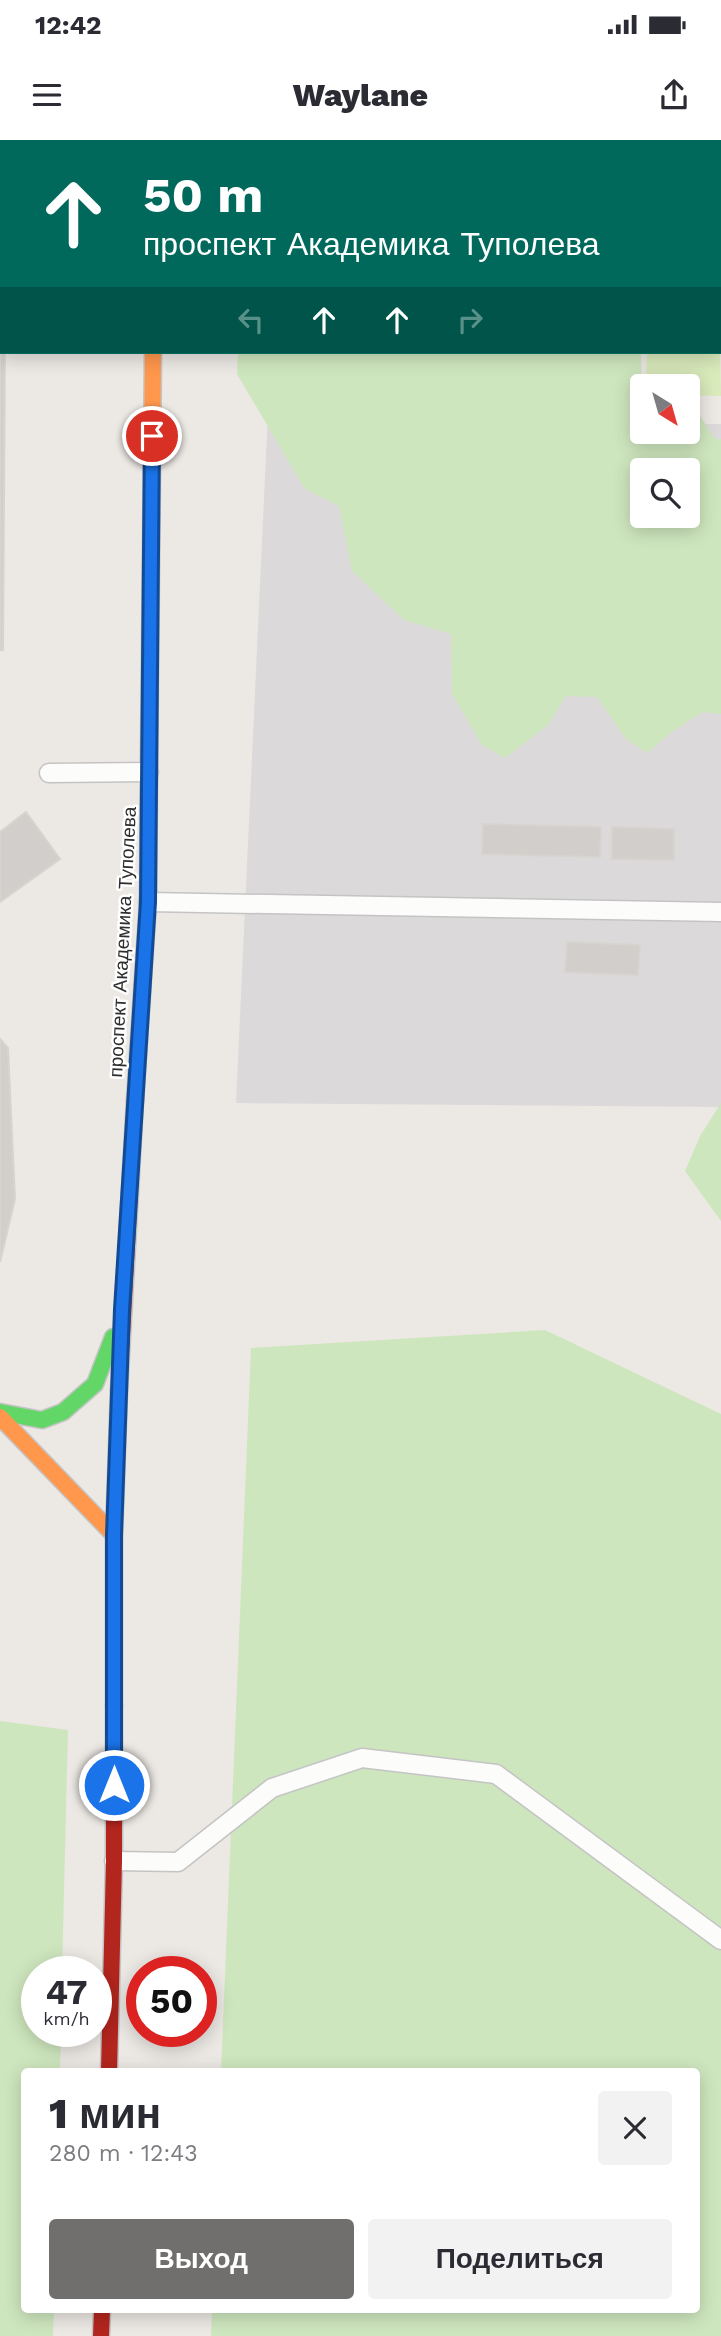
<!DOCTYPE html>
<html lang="ru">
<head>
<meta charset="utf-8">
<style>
  :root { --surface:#fff; --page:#f2f2f3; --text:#2b2b33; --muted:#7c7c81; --accent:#706f6e }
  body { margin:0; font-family:"Work Sans",sans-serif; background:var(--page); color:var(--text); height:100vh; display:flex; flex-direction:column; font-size:26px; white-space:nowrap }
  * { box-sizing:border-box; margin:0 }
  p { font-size:23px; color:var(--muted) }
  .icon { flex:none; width:38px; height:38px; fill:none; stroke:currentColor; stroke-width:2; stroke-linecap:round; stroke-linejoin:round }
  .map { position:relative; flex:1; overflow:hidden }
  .panel { position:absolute; left:21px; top:1928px; width:679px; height:245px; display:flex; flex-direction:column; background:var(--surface); border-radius:7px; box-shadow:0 4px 18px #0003 }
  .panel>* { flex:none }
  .top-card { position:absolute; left:0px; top:0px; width:721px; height:214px; box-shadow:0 4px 18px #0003; background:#00695c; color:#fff; overflow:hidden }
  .needle { width:46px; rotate:143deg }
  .fabs { position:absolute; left:630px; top:234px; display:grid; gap:14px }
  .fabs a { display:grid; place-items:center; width:70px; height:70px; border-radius:7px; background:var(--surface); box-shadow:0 4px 18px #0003; font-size:35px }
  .speed { position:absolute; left:21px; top:1816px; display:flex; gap:14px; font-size:35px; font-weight:700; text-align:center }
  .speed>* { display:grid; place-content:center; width:91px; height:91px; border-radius:50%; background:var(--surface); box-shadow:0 4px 18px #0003; line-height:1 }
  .speed small { font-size:18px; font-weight:400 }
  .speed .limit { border:10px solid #d22; background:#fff; color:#111 }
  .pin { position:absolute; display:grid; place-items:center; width:60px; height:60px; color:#fff; margin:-30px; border:4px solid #fff; border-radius:50%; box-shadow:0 2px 7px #0007 }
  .me { position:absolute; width:77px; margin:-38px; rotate:0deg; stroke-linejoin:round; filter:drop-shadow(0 0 5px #0008) }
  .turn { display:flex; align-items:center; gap:24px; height:147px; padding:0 28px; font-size:32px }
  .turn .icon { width:91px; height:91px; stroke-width:2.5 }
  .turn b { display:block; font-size:49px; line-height:60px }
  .lanes { display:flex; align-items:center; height:66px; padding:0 28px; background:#0003; justify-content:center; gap:35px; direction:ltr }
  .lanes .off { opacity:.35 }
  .round { display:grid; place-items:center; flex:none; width:74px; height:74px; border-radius:7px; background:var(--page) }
  .overview { display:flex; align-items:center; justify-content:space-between; height:119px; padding:0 28px }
  h1 { font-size:42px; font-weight:800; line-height:52px }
  .action { display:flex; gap:14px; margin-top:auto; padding:14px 28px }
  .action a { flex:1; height:80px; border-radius:7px; background:var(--accent); color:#fff; font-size:28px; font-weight:800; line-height:80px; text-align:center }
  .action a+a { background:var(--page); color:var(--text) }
  .status { display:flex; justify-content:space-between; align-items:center; height:49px; padding:0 35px; background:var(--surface); direction:ltr }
  .status svg { height:19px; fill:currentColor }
  header { display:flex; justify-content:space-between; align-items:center; height:91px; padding:0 28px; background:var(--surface); font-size:32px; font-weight:800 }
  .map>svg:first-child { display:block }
</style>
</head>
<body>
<div class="status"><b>12:42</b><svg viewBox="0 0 49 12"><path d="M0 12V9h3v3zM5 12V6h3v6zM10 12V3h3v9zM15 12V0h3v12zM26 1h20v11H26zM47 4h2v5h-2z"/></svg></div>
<header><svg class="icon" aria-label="menu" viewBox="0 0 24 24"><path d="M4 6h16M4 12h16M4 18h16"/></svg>Waylane<svg class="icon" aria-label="share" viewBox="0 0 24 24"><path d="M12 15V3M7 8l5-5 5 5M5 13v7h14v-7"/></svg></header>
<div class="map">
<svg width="721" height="2196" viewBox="0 0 721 2196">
  <rect width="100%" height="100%" fill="#ece8e4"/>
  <path fill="#dcd9db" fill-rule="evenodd" d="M268 272 642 292H688V284H721V967L236 963ZM642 331H688V376H642Z"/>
  <path fill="#cee6be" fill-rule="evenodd" d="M238 212H641L642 292H688V265L695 268 715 299H721V574L703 572 673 591 647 613 625 598 597 557 566 556 548 585 505 618 482 605 452 554 451 494 404 480 352 431 339 366 305 349 237 234ZM642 331H688V376H642Z
    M721 963V1081L685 1031 700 996Z
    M545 1190 721 1274V2196H211L212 2170H696V1932H221L251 1208Z
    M0 1581 68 1590 62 1832H37V1892H61L60 1932H24V2170H54L53 2196H0Z"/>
  <path fill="#d9eabb" d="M719 162 721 256 688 255V247H656L646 237 647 212H719Z"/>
  <path fill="#d1cecb" stroke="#d7d4d0" stroke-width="2" d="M0 0H68L2 2 0 24Z
    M0 69 2 212H5L3 510H0Z
    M26 672 60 719 0 762V692Z
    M483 684 601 687 600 717 482 714Z
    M612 687 674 689V720L612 719Z
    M567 802 640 805 638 835 565 832Z
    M0 899 8 908 15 1059 0 1122Z"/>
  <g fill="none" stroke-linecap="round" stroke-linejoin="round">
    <g stroke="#c5c4c5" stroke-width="21">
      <path id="lane" d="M49 633 149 632
        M148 762 721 772
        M114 1721 178 1722 272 1648 362 1618 496 1634 721 1800"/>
    </g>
    <g stroke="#c5c4c5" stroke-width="19">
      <path id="fast" d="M135 960 148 762 149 624
        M0 1272 42 1280 63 1272 95 1244 113 1197
        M114 1566V1395L119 1250"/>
    </g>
    <g stroke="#c5c4c5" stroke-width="19">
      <path id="slow" d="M149 624 153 212
        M0 1277 114 1395"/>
    </g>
    <g stroke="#c5c4c5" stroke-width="19">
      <path id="jam" d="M155 0V2
        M119 1250 135 960
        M109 1932 114 1721V1566
        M101 2196 102 2170"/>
    </g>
    <use href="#lane" stroke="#fcfcfb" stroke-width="18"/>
    <use href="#fast" stroke="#63d668" stroke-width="16"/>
    <use href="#slow" stroke="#ff974d" stroke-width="16"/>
    <use href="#jam" stroke="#b3261e" stroke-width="16"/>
  </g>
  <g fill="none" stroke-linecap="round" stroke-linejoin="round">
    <g stroke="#114b97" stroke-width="18">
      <path id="route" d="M114 1645V1395L122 1169 148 762 152 296"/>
    </g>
    <use href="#route" stroke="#1a73e8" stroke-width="12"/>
  </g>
  <g text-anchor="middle" stroke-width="5" stroke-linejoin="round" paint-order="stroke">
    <g font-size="19" fill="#2e2e2e" stroke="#fff">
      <text transform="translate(122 802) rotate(-87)" y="7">проспект Академика Туполева</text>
    </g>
  </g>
</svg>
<div class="fabs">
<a><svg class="needle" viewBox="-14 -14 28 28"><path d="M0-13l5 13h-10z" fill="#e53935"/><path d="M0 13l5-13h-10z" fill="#7c7c81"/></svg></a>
<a><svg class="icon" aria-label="search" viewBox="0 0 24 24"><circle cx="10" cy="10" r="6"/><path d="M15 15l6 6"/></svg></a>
</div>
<div class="speed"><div>47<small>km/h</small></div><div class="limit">50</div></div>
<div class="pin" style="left:152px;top:296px;background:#d93025"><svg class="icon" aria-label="arrive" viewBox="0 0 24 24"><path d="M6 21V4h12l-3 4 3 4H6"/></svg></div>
<svg class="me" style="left:114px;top:1645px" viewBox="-20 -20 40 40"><circle r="17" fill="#1a73e8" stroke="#fff" stroke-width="3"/><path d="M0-11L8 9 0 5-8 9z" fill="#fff"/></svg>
<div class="top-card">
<div class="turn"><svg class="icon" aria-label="ahead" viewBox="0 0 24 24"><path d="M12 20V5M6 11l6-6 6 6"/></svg><div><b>50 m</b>проспект Академика Туполева</div></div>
<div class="lanes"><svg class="icon off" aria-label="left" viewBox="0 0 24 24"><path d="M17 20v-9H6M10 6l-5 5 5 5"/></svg><svg class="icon" aria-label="ahead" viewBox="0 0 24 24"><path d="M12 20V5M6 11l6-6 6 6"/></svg><svg class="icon" aria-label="ahead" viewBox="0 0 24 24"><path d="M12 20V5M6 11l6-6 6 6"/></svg><svg class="icon off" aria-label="right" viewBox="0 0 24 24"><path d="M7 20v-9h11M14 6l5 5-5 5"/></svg></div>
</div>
<section class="panel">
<div class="overview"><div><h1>1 мин</h1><p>280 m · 12:43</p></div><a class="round"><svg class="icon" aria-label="close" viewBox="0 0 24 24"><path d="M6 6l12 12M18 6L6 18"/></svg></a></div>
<div class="action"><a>Выход</a><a>Поделиться</a></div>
</section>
</div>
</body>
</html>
